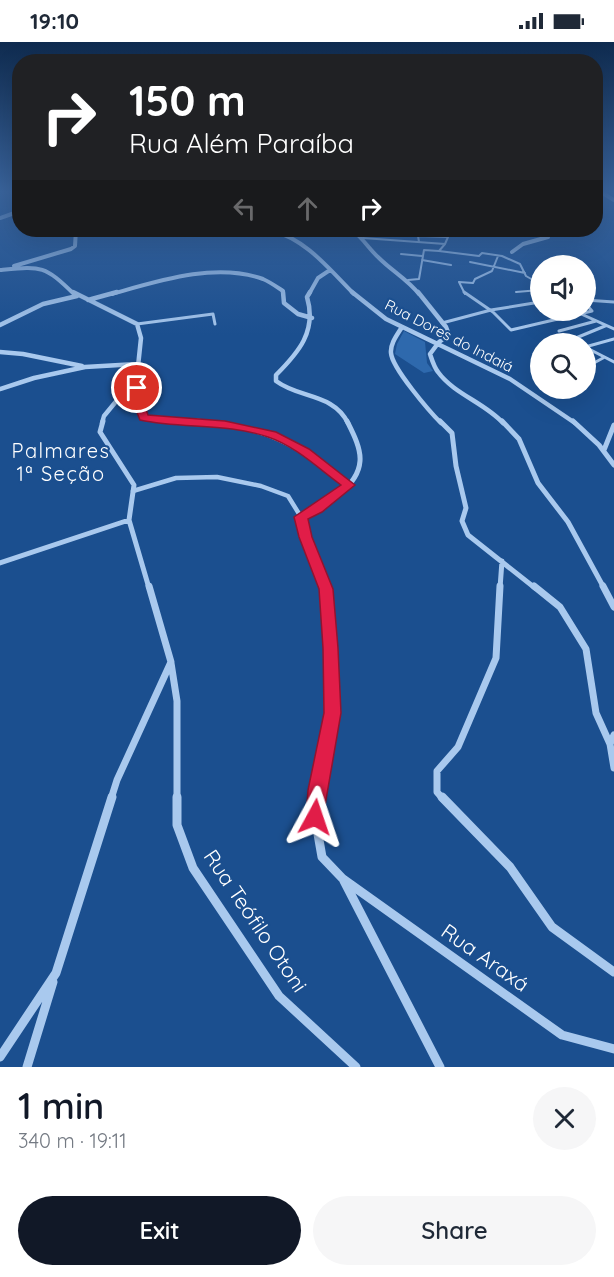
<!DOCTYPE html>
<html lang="en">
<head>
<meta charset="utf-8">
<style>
  :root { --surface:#fff; --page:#f6f6f7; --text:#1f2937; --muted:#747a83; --accent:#111827 }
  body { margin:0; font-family:Quicksand,sans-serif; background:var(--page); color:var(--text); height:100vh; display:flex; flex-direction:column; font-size:22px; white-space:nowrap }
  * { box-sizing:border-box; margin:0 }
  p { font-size:20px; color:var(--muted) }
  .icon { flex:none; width:33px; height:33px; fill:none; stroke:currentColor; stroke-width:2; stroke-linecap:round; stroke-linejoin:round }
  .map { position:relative; height:1025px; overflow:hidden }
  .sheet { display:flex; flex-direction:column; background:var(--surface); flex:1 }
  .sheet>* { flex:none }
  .banner { position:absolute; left:12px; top:12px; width:591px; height:183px; border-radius:24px; box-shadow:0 6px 24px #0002; background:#202124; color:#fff; overflow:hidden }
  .buttons { position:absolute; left:530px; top:213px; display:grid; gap:12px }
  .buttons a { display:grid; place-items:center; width:66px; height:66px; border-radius:50%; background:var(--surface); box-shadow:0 6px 24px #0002; font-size:30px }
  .pin { position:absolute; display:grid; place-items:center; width:51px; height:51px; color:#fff; margin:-26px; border:3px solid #fff; border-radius:50%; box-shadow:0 2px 6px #0007 }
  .me { position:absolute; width:66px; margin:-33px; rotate:5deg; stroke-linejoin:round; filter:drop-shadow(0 0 4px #0008) }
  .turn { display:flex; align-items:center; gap:21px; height:126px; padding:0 18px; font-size:27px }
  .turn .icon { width:78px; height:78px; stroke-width:2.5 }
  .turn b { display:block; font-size:42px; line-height:51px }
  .lanes { display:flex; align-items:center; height:57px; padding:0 18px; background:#0003; justify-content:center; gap:30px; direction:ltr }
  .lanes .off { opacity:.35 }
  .round { display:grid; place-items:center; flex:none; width:63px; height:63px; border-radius:32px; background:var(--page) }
  .head { display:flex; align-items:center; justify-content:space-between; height:102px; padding:0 18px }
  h1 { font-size:36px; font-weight:600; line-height:45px; color:var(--accent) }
  .button { display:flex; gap:12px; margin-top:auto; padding:12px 18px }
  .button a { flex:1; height:69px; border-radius:36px; background:var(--accent); color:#fff; font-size:24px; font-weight:600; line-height:69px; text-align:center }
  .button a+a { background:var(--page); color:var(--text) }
  .status { display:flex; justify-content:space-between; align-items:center; height:42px; padding:0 30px; background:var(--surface); direction:ltr }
  .status svg { height:16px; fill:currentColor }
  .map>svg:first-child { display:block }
</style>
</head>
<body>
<div class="status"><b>19:10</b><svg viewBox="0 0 49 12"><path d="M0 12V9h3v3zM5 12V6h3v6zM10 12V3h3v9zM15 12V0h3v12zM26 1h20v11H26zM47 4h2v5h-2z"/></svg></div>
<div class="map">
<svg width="614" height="1025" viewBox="0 0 614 1025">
  <rect width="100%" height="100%" fill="#1b4f8f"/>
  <path fill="#2e69ad" d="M404 289 425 300 427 321 433 329 424 331 395 312 397 302Z"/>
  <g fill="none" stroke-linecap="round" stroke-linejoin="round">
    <path stroke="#a9c9ee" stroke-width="2" d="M363 196 445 202 439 209 479 214 482 211 502 214 520 222 526 234 540 242
      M419 200 418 194 448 195 445 202
      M401 212 422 214
      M422 218 451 223
      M470 220 525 231
      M408 238 419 237 424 208 439 209
      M516 250 540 248
      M465 252 459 240 473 241 475 237 492 229 498 214"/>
    <path stroke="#a9c9ee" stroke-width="3" d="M464 250 493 270 511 288 592 269 585 261
      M585 258 614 260
      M579 271 614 287
      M442 281 491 268 540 260
      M137 282 213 272 215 282
      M559 289 596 279
      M571 298 605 284
      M585 305 614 320
      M585 305 614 297
      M585 320 592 322 603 316"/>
    <path stroke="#a9c9ee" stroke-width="4.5" d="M133 449 176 436 217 435 261 444 288 454 301 475"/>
    <path stroke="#a9c9ee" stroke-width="4" d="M601 150 614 158
      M0 176 20 169
      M271 188C307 198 328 226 354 252
      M325 188 354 189
      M352 188C363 196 369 207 379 216 392 229 407 237 419 252
      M512 210 523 202 548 195 547 188
      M14 224 71 207 75 204 76 188
      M0 228C42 224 44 223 74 252
      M112 252C158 239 215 220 263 237 270 240 277 245 283 249V252
      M309 252 318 236 330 228"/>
    <path stroke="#a9c9ee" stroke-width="4.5" d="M73 250 137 282 141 296 137 334 104 374 102 381
      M283 250 284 261 298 272 312 276
      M310 250 307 255C317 289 299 310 276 333V339C300 357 333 351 348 381
      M352 250 386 277 510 337 575 381
      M418 250 446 285 449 293 439 300 430 312C432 318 434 325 438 330 454 352 485 361 503 381
      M88 258 117 250
      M0 283 43 262 77 254
      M402 285C397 293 390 302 391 311 392 326 430 370 441 381
      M0 310 23 312 82 324
      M137 334V358L144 375 213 381
      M0 347 34 336 85 325 137 322"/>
    <path stroke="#a9c9ee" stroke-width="5" d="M103 379 100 390 134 443 129 478 149 546
      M196 379C269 385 292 400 349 443
      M440 379 452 391 456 424 466 466 462 479 468 493 535 546
      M502 379 519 397 538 441 568 480 604 546
      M573 379 599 403 614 423
      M604 408 614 383
      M0 521 129 478
      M326 546 306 495 301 475C322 464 358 447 360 419 361 406 353 391 347 379
      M500 546 502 519"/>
    <path stroke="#a9c9ee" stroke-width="7" d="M534 544 560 565 586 607 596 671 610 702 614 726
      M603 544 614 565
      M171 621 177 659V757
      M610 702 614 693
      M111 757 117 738 171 620 149 544
      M316 757 332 671 325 544
      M443 757 437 750V729L458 705 496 616 500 544"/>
    <path stroke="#a9c9ee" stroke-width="9" d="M177 755V783L193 826 279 954 356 1025
      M316 755 315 775 322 815 343 837 562 993 614 1007
      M442 755 510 825 552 885 614 930
      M344 839 440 1025
      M0 1015 56 931 112 755
      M27 1025 53 940"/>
  </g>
  <linearGradient id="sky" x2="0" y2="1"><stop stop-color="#0f2b4f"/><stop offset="0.51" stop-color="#39639b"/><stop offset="1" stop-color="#39639b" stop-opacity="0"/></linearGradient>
  <rect width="614" height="293" fill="url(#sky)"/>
  <path fill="#e11d48" stroke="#92132f" stroke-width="1.5" d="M137 342 143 346V358L148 373 225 379 276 390 309 407 355 443 322 470 308 477 312 495 333 547 338 606 341 671 322 781 315 784 308 781 306 775 308 748 324 671 323 606 319 547 299 495 294 475 341 443C318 426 295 404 268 395 227 381 182 387 140 378L132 358V346Z"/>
  <g text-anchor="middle" stroke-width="4.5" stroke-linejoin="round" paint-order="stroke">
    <g font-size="15" fill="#fff" stroke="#1b4f8f">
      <text transform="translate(449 294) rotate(27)" y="5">Rua Dores do Indaiá</text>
    </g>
    <g font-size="20" letter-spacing="1.5" fill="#fff" stroke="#1b4f8f">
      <text x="61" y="416">Palmares<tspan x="61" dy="23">1ª Seção</tspan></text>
    </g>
    <g font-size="21" fill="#fff" stroke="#1b4f8f">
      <text transform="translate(255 879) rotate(56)" y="7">Rua Teófilo Otoni</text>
      <text transform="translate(485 916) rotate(35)" y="7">Rua Araxá</text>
    </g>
  </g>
</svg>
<div class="buttons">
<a><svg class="icon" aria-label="sound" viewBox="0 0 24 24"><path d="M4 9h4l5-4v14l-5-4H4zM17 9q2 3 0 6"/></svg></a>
<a><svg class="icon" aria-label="search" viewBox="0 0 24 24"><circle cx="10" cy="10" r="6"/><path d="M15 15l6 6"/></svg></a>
</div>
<div class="pin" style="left:137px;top:346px;background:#d93025"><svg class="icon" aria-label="arrive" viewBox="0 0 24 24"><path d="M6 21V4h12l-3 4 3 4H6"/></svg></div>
<svg class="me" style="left:315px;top:775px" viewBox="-20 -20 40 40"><path d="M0-17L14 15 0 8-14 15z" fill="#e11d48" stroke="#fff" stroke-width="4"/></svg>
<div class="banner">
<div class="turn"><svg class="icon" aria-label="right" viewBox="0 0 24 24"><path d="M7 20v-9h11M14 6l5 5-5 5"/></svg><div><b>150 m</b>Rua Além Paraíba</div></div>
<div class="lanes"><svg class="icon off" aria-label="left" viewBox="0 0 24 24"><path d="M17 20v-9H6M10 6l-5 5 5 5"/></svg><svg class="icon off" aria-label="ahead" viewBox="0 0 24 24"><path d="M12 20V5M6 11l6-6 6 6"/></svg><svg class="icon" aria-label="right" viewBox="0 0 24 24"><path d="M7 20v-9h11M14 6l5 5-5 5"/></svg></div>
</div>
</div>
<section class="sheet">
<div class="head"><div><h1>1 min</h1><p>340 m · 19:11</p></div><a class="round"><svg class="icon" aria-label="close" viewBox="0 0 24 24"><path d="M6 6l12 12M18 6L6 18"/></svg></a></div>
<div class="button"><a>Exit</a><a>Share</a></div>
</section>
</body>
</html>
